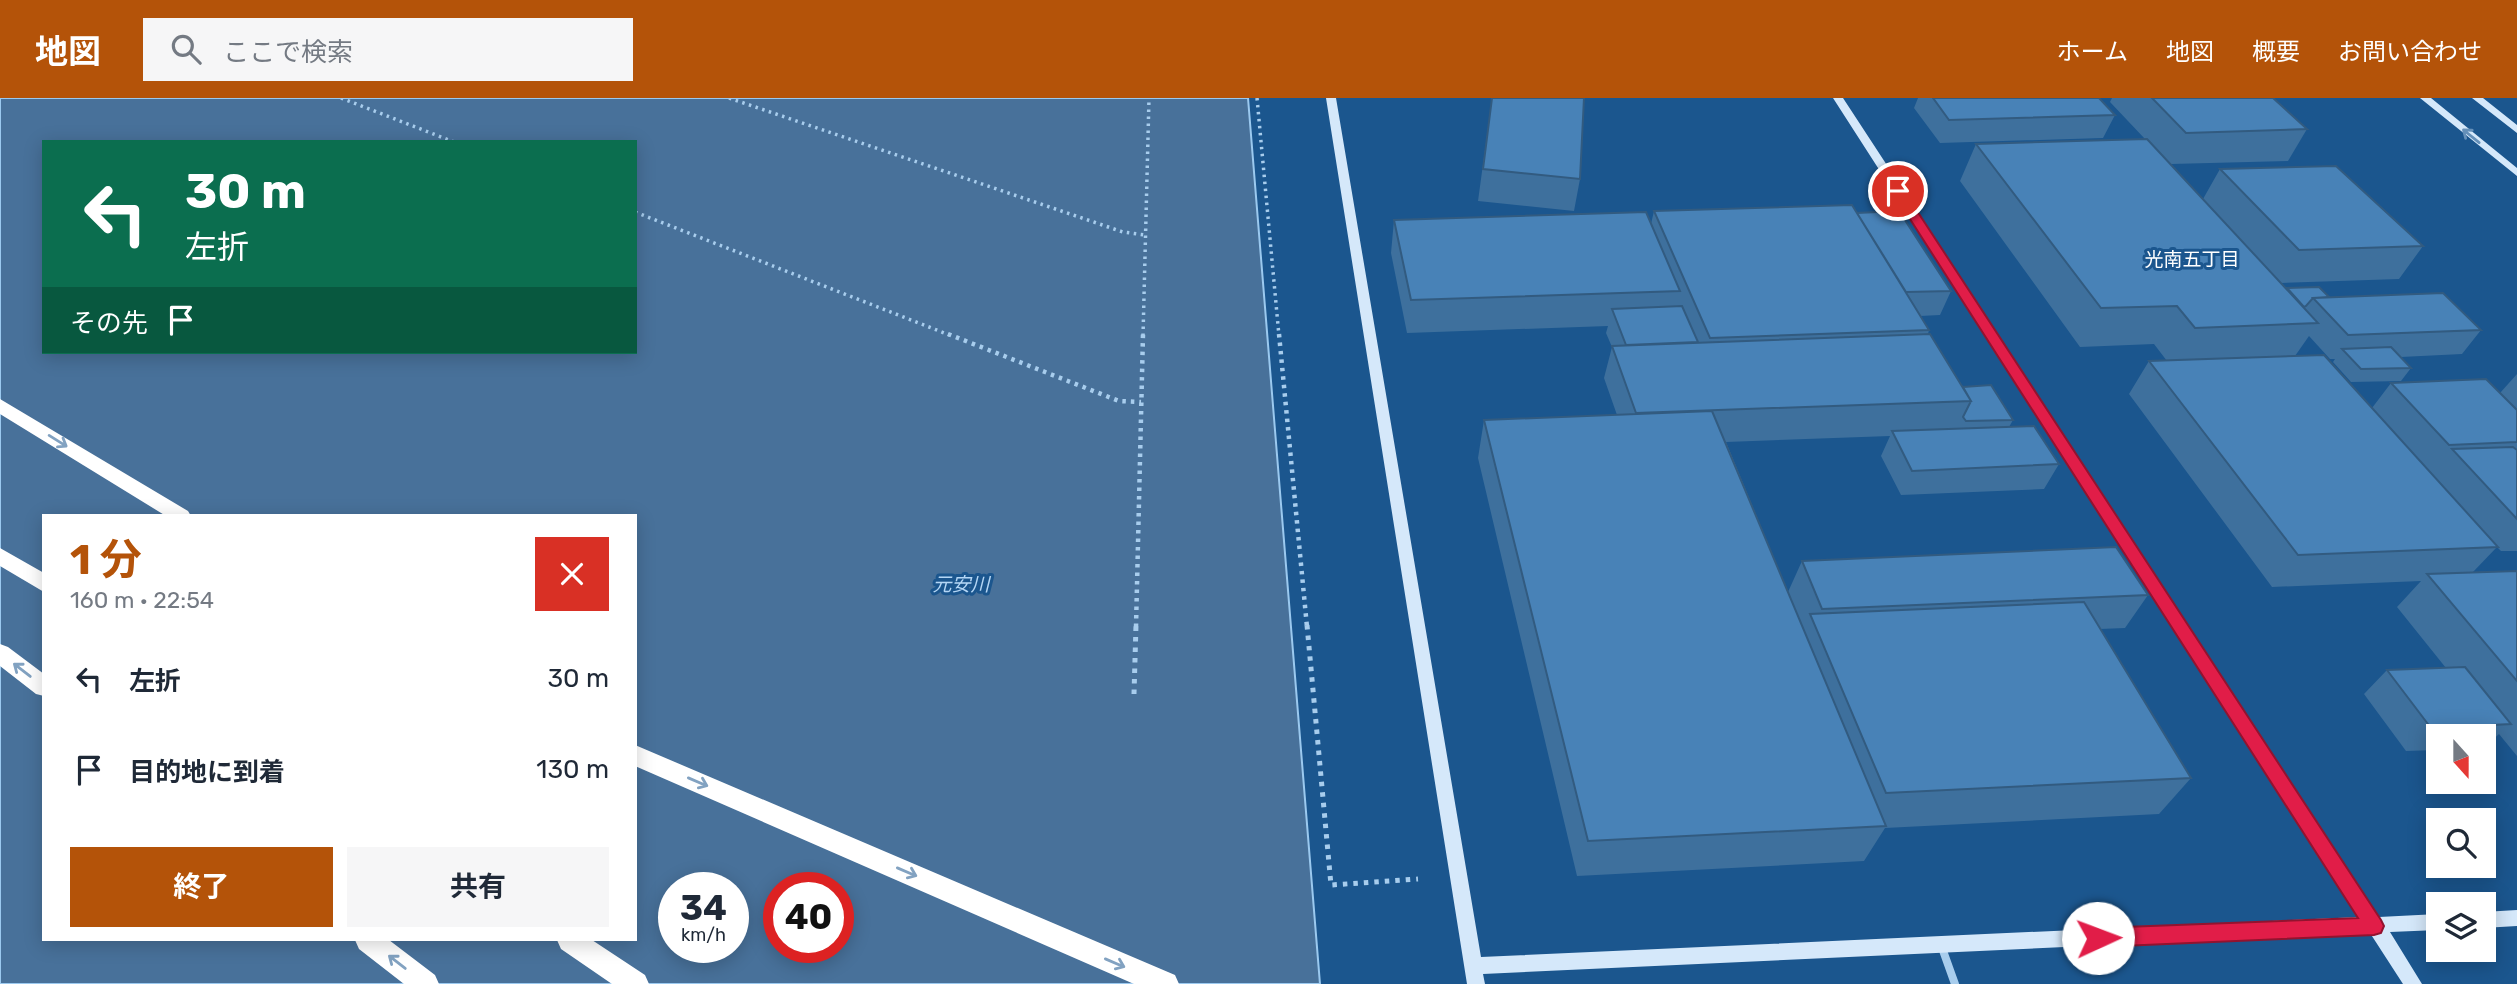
<!DOCTYPE html>
<html lang="ja">
<head>
<meta charset="utf-8">
<style>
  :root { --surface:#fff; --page:#f6f6f7; --text:#1f2937; --muted:#747a83; --accent:#b45309 }
  body { margin:0; font-family:Rubik,"Noto Sans JP",sans-serif; background:var(--page); color:var(--text); height:100vh; display:flex; flex-direction:column; font-size:26px; white-space:nowrap }
  * { box-sizing:border-box; margin:0 }
  p { font-size:23px; color:var(--muted) }
  .icon { flex:none; width:38px; height:38px; fill:none; stroke:currentColor; stroke-width:2; stroke-linecap:round; stroke-linejoin:round }
  .map { position:relative; flex:1; overflow:hidden }
  .drawer { position:absolute; left:42px; top:416px; width:595px; height:427px; display:flex; flex-direction:column; background:var(--surface); border-radius:0px; box-shadow:0 4px 18px #0003 }
  .drawer>* { flex:none }
  .banner { position:absolute; left:42px; top:42px; width:595px; height:214px; border-radius:0px; box-shadow:0 4px 18px #0003; background:#0b6e4f; color:#fff; overflow:hidden }
  .needle { width:46px; rotate:159deg }
  .fabs { position:absolute; left:2426px; top:626px; display:grid; gap:14px }
  .fabs a { display:grid; place-items:center; width:70px; height:70px; border-radius:0px; background:var(--surface); box-shadow:0 4px 18px #0003; font-size:35px }
  .speed { position:absolute; left:658px; top:774px; display:flex; gap:14px; font-size:35px; font-weight:700; text-align:center }
  .speed>* { display:grid; place-content:center; width:91px; height:91px; border-radius:50%; background:var(--surface); box-shadow:0 4px 18px #0003; line-height:1 }
  .speed small { font-size:18px; font-weight:400 }
  .speed .limit { border:10px solid #d22; background:#fff; color:#111 }
  .pin { position:absolute; display:grid; place-items:center; width:60px; height:60px; color:#fff; margin:-30px; border:4px solid #fff; border-radius:50%; box-shadow:0 2px 7px #0007 }
  .me { position:absolute; width:77px; margin:-38px; rotate:88deg; stroke-linejoin:round; filter:drop-shadow(0 0 5px #0008) }
  .turn { display:flex; align-items:center; gap:24px; height:147px; padding:0 28px; font-size:32px }
  .turn .icon { width:91px; height:91px; stroke-width:2.5 }
  .turn b { display:block; font-size:49px; line-height:60px }
  .then { display:flex; align-items:center; height:66px; padding:0 28px; background:#0003; gap:14px; font-size:26px }
  .round { display:grid; place-items:center; flex:none; width:74px; height:74px; border-radius:0px; background:var(--page) }
  .overview { display:flex; align-items:center; justify-content:space-between; height:119px; padding:0 28px }
  h1 { font-size:42px; font-weight:700; line-height:52px; color:var(--accent) }
  .action { display:flex; gap:14px; margin-top:auto; padding:14px 28px }
  .action a { flex:1; height:80px; border-radius:0px; background:var(--accent); color:#fff; font-size:28px; font-weight:700; line-height:80px; text-align:center }
  .action a+a { background:var(--page); color:var(--text) }
  ul { padding:0; list-style:none }
  li { display:flex; align-items:center; gap:21px; height:91px; padding:0 28px }
  li div { flex:1 }
  li b { display:block; font-size:26px }
  li em { font-style:normal }
  header { display:flex; align-items:center; gap:42px; box-sizing:border-box; height:98px; padding:0 35px; background:var(--accent); color:#fff }
  header strong { font-size:33px }
  nav { display:flex; gap:38px; margin-inline-start:auto; font-size:24px }
  .search { width:490px; height:63px; background:var(--page); display:flex; align-items:center; gap:18px; box-sizing:border-box; padding:0 24px; border-radius:0px; color:var(--muted); font-size:26px }
  .map>svg:first-child { display:block }
</style>
</head>
<body>
<header>
<strong>地図</strong>
<div class="search"><svg class="icon" aria-label="search" viewBox="0 0 24 24"><circle cx="10" cy="10" r="6"/><path d="M15 15l6 6"/></svg>ここで検索</div>
<nav><a>ホーム</a><a>地図</a><a>概要</a><a>お問い合わせ</a></nav>
</header>
<div class="map">
<svg width="2517" height="886" viewBox="0 0 2517 886">
  <rect width="100%" height="100%" fill="#1b568e"/>
  <path fill="#48719a" stroke="#9bc9ef" stroke-width="2" fill-rule="evenodd" d="M0 0H1248L1320 886H0ZM44 44H635V254H44ZM44 418H635V842H44ZM674 789H733V849H674ZM779 789H838V849H779Z"/>
  <g fill="none" stroke-linecap="round" stroke-linejoin="round">
    <path stroke="#a8cded" stroke-width="3.5" stroke-dasharray="2.5 4.5" stroke-linecap="butt" d="M341 0 454 44
      M729 0 1123 134 1145 137
      M1257 0 1279 238
      M635 114 952 238
      M1143 238 1149 0"/>
    <path stroke="#a8cded" stroke-width="4.5" stroke-dasharray="3.5 5" stroke-linecap="butt" d="M948 236 1119 303 1141 304
      M1279 236 1307 529
      M1136 529 1143 236"/>
    <path stroke="#a8cded" stroke-width="5" stroke-dasharray="4.5 6" stroke-linecap="butt" d="M1307 527 1331 787 1418 781
      M1134 596 1136 527"/>
    <path stroke="#a8cded" stroke-width="8" d="M1941 847 1955 886"/>
    <path fill="#d5e8fa" fill-rule="evenodd" d="M1326 0H1336L1481 859 2360 819 1833 0H1843L2379 819 2438 816V832L2390 834 2422 886H2403L2370 835 1483 876 1485 886H1467Z
      M2420 0H2431L2517 70V78Z
      M2472 0H2483L2517 27V35Z
      M2517 812V828L2483 830V814Z"/>
    <path fill="#fff" fill-rule="evenodd" d="M0 301 188 413 191 418H166L0 316Z
      M0 450 44 475V494L0 468Z
      M0 546 8 549 44 576V598L36 596 0 568Z
      M635 647 1175 877 1179 886H1134L635 668Z
      M355 842H389L435 877 439 886H404L359 851Z
      M557 842H592L645 877 649 886H612L561 851Z"/>
  </g>
  <path fill="#3e709d" d="M1492 0 1580 81 1574 113 1478 103Z
    M1918 0H2099L2115 17 2103 40 1940 45 1914 10Z
    M2112 0H2273L2307 31 2288 63 2171 66 2203 101 2220 71 2423 148 2399 181 2281 185 2286 191 2481 232 2462 256 2401 259 2411 270 2401 283 2351 284 2333 264 2335 261H2330L2309 238 2295 258 2372 310 2391 285 2500 295 2517 276V453H2501L2497 449 2473 474 2517 473V658L2499 636 2485 649H2483V639H2438V652L2406 653 2364 596 2387 572 2446 570 2397 509 2421 483 2272 489 2129 296 2149 263H2167L2154 246 2080 249 1960 83 1976 46 2145 41 2110 4Z
    M1654 113 1857 115 1951 193 1940 217 1920 218 1929 232 1928 236 1963 289 2013 322 2009 329 2059 366 2044 391 1901 397 1881 358 1890 338 1726 344 1788 494 1802 463 2148 497 2125 530 2100 531 2191 680 2159 716 1885 730 1864 763 1577 778 1478 360 1484 322 1617 317 1604 280 1612 249 1606 235 1608 228 1407 235 1391 155 1394 122 1651 126Z"/>
  <path fill="#4882b7" stroke="#325b80" stroke-width="2" d="M1492 0H1584L1580 81 1483 71Z
    M1933 0H2099L2115 17 1949 22Z
    M2152 0H2273L2307 31 2186 35Z
    M2147 41 2318 225 2195 230 2177 208 2101 210 1976 46Z
    M2336 68 2423 148 2299 152 2220 71Z
    M1852 107 1929 232 1710 240 1654 113Z
    M1899 113 1951 193 1906 194 1857 115Z
    M1646 114 1680 193 1411 202 1394 122Z
    M2319 189 2329 199 2313 200 2306 208 2304 209 2287 190Z
    M2443 195 2481 232 2348 237 2313 200Z
    M1682 208 1698 244 1626 247 1612 211Z
    M1930 236 1971 303 1636 315 1612 248Z
    M2391 249 2411 270 2361 271 2342 251Z
    M2324 257 2498 449 2298 457 2149 263Z
    M2486 281 2517 312V344L2449 347 2391 285Z
    M1991 287 2013 322 1966 323 1963 319 1971 303 1963 289Z
    M1712 313 1886 728 1588 743 1484 322Z
    M2034 328 2059 366 1912 373 1892 333Z
    M2513 349 2517 352V421L2452 351Z
    M2116 449 2148 497 1822 511 1802 463Z
    M2517 473V583L2427 476Z
    M2084 504 2191 680 1886 695 1810 516Z
    M2465 569 2511 626 2431 630 2387 572Z"/>
  <defs><path id="oneway-shaft" d="M-6 0H5M1.5-3L5.5 0L1.5 3" fill="none" stroke-width="1.6" stroke-linecap="round" stroke-linejoin="round" transform="scale(1.75)"/></defs>
  <use stroke="#6590b9" href="#oneway-shaft" transform="translate(2471 38) rotate(-141)"/>
  <g stroke="#82a2c1">
    <use href="#oneway-shaft" transform="translate(58 343) rotate(32)"/>
    <use href="#oneway-shaft" transform="translate(22 572) rotate(-142)"/>
    <use href="#oneway-shaft" transform="translate(698 684) rotate(23)"/>
    <use href="#oneway-shaft" transform="translate(907 774) rotate(23)"/>
    <use href="#oneway-shaft" transform="translate(397 864) rotate(-142)"/>
    <use href="#oneway-shaft" transform="translate(1115 865) rotate(23)"/>
  </g>
  <path fill="#e11d48" stroke="#92132f" stroke-width="2" d="M1898 89 1904 93 2381 822 2384 828 2381 835 2374 837 2098 849 2091 846 2088 840 2091 833 2098 830 2358 820 1892 93Z"/>
  <g text-anchor="middle" stroke-width="6" stroke-linejoin="round" paint-order="stroke">
    <g font-size="19" fill="#fff" stroke="#1b568e">
      <text x="2192" y="168">光南五丁目</text>
    </g>
    <g font-size="19" font-style="italic" fill="#b4d6f5" stroke="#1b568e">
      <text x="961" y="493">元安川</text>
    </g>
  </g>
</svg>
<div class="fabs">
<a><svg class="needle" viewBox="-14 -14 28 28"><path d="M0-13l5 13h-10z" fill="#e53935"/><path d="M0 13l5-13h-10z" fill="#747a83"/></svg></a>
<a><svg class="icon" aria-label="search" viewBox="0 0 24 24"><circle cx="10" cy="10" r="6"/><path d="M15 15l6 6"/></svg></a>
<a><svg class="icon" aria-label="layers" viewBox="0 0 24 24"><path d="M12 4l9 5-9 5-9-5zM3 14l9 5 9-5"/></svg></a>
</div>
<div class="speed"><div>34<small>km/h</small></div><div class="limit">40</div></div>
<div class="pin" style="left:1898px;top:93px;background:#d93025"><svg class="icon" aria-label="arrive" viewBox="0 0 24 24"><path d="M6 21V4h12l-3 4 3 4H6"/></svg></div>
<svg class="me" style="left:2098px;top:840px" viewBox="-20 -20 40 40"><circle r="19" fill="#fff"/><path d="M0-13L10 11 0 6-10 11z" fill="#e11d48"/></svg>
<div class="banner">
<div class="turn"><svg class="icon" aria-label="left" viewBox="0 0 24 24"><path d="M17 20v-9H6M10 6l-5 5 5 5"/></svg><div><b>30 m</b>左折</div></div>
<div class="then">その先<svg class="icon" aria-label="arrive" viewBox="0 0 24 24"><path d="M6 21V4h12l-3 4 3 4H6"/></svg></div>
</div>
<section class="drawer">
<div class="overview"><div><h1>1 分</h1><p>160 m · 22:54</p></div><a class="round" style="background:#d93025;color:#fff"><svg class="icon" aria-label="close" viewBox="0 0 24 24"><path d="M6 6l12 12M18 6L6 18"/></svg></a></div>
<ul>
<li><svg class="icon" aria-label="left" viewBox="0 0 24 24"><path d="M17 20v-9H6M10 6l-5 5 5 5"/></svg><div><b>左折</b></div><em>30 m</em></li>
<li><svg class="icon" aria-label="arrive" viewBox="0 0 24 24"><path d="M6 21V4h12l-3 4 3 4H6"/></svg><div><b>目的地に到着</b></div><em>130 m</em></li>
</ul>
<div class="action"><a>終了</a><a>共有</a></div>
</section>
</div>
</body>
</html>
